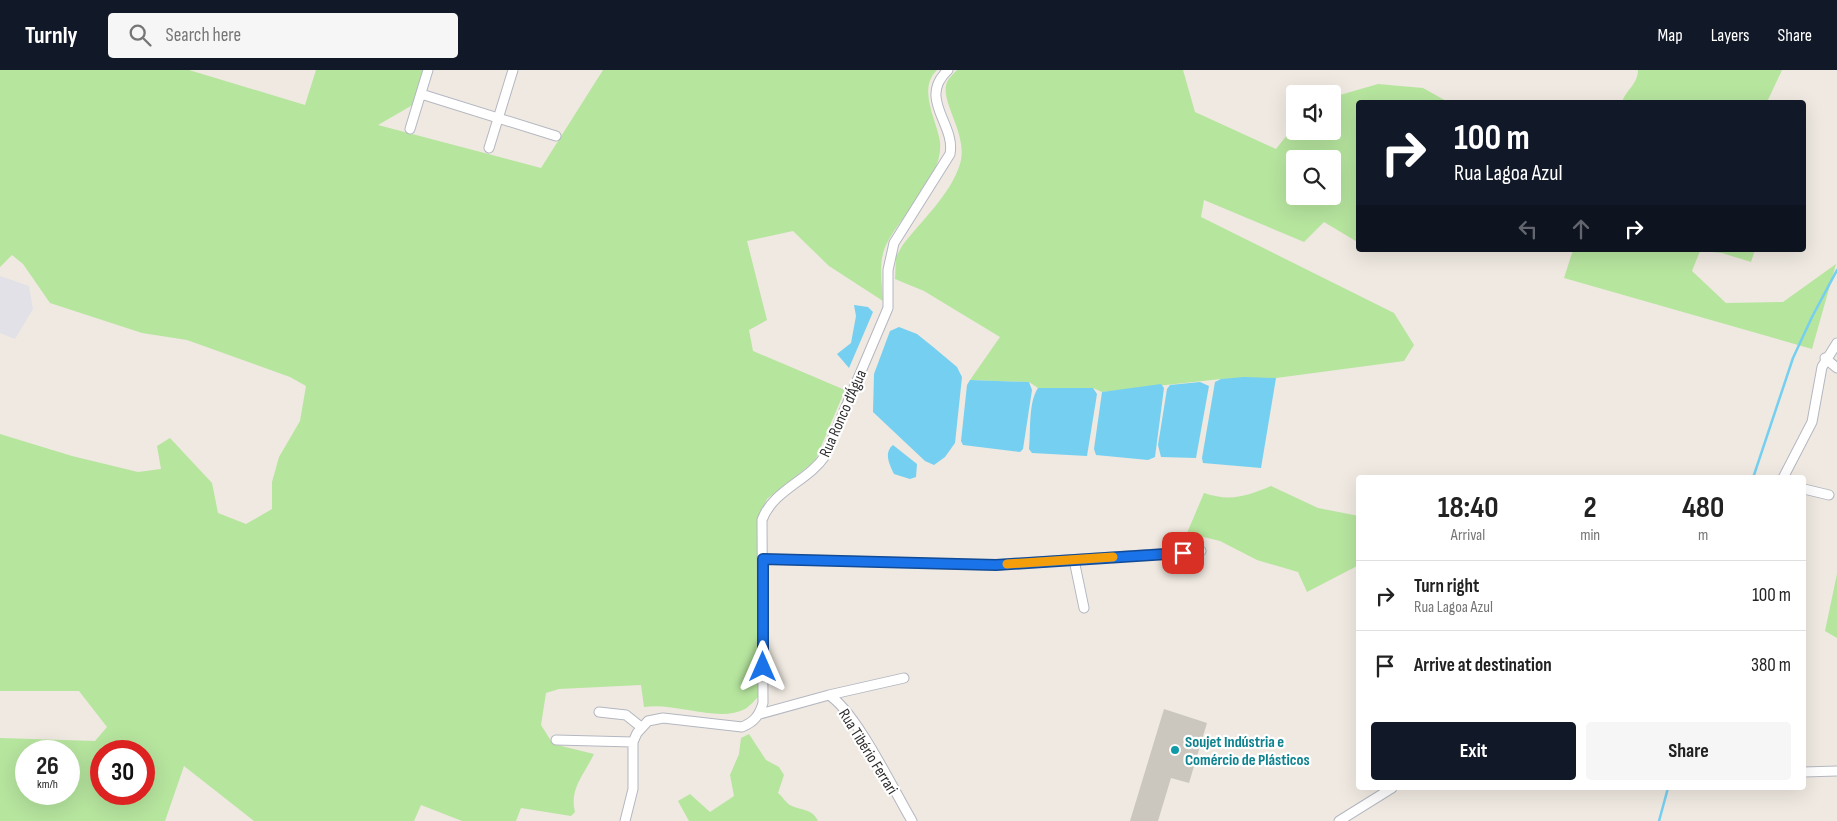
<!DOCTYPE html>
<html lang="en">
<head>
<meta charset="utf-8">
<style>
  :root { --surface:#fff; --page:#f6f6f6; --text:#222; --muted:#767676; --line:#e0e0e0; --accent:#111827 }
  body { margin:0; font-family:"Sofia Sans Condensed",sans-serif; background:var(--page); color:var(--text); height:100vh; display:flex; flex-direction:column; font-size:19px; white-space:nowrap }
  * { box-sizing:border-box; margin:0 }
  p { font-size:16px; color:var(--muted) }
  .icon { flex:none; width:28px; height:28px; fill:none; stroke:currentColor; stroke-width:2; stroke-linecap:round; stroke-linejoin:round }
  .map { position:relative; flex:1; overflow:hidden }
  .side { position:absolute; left:1356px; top:405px; width:450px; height:315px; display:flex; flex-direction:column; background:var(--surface); border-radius:5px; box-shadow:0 5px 20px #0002 }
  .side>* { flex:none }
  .guide { position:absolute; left:1356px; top:30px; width:450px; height:152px; border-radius:5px; box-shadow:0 5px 20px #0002; background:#111827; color:#fff; overflow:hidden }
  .tools { position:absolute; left:1286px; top:15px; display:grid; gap:10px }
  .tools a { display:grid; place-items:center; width:55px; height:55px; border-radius:5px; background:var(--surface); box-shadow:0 5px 20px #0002; font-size:25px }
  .speed { position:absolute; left:15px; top:670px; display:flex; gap:10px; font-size:25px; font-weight:700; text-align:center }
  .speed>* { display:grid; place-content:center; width:65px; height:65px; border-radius:50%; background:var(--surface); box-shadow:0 5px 20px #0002; line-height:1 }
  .speed small { font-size:12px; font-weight:400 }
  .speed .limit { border:8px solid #d22; background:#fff; color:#111 }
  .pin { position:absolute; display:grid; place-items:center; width:42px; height:42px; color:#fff; margin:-21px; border-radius:10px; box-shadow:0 2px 8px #0006 }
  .me { position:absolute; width:55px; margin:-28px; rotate:0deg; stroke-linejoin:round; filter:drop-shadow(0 0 4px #0008) }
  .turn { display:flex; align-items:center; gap:18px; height:105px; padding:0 15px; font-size:22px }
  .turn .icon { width:65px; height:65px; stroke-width:2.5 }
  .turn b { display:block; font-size:35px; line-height:42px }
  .lanes { display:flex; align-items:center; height:48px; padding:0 15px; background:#0003; justify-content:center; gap:25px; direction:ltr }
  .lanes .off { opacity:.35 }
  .eta { display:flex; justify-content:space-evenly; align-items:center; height:85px; text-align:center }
  .eta b { font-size:30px; font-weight:700; line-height:35px }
  .primary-button { display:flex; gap:10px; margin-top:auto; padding:10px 15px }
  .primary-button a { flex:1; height:58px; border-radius:5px; background:var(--accent); color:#fff; font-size:20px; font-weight:700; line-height:58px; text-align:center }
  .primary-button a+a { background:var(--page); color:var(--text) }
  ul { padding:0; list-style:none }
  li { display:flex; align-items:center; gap:15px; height:70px; padding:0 15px; border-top:1px solid var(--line) }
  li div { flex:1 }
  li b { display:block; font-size:19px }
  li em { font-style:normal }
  header { display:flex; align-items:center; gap:30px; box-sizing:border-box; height:70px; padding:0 25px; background:var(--accent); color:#fff }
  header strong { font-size:24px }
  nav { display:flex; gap:28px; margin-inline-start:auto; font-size:18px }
  .search { width:350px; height:45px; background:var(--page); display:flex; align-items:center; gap:12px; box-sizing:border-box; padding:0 18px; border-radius:5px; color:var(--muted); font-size:19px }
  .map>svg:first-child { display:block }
</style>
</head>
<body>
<header>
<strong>Turnly</strong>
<div class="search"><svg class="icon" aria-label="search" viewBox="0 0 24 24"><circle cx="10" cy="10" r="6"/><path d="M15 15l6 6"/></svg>Search here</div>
<nav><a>Map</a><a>Layers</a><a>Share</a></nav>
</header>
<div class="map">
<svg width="1837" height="751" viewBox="0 0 1837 751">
  <rect width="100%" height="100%" fill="#efe9e1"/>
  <path fill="#e3e1e8" d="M0 206 29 216 33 239 15 269 0 263Z"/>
  <path fill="#b6e59e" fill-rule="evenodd" d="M0 0H189L305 35 316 0H425L416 33 378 55 541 98 603 0H937C917 19 937 50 940 72 944 106 901 145 886 175 878 192 882 213 883 231L829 196 793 161 747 171 767 250 749 260 753 281 845 320 815 391 767 429 757 450 758 555 756 597 759 626C755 630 750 636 745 639 719 653 675 632 644 637L641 615 559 619 546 623 541 655 553 674 594 684C584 705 569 719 575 742L571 746 521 738 516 751H462L421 735 414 751H254L184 696 165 751H0V668L95 671 107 657 79 621H0V364L72 386 138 402 161 399 157 376 170 368 212 413 218 443 246 454 272 439V412L279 387 300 351 306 316 290 307 187 270 142 263 50 233 23 194 12 185 0 197ZM26 681H69V724H26ZM101 681H144V724H101Z
    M957 0H1183L1195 42 1276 79 1295 55V61H1332L1333 27 1378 14 1423 18 1448 32H1359V173L1324 152 1304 172 1204 130 1201 147 1394 243 1414 275 1404 291 1276 308 1221 309 1102 322 1093 318H1038L1029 312 970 310 1000 267 924 221 895 209 896 187 902 176C921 151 951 124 960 94 969 63 939 32 947 12 949 8 954 3 957 0ZM1295 89H1332V126H1295Z
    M1638 0H1782L1767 32H1622C1626 20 1638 14 1638 0Z
    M1573 180H1755L1751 192 1722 183 1700 181 1692 201 1726 233 1783 232 1836 194 1812 279 1564 208Z
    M1271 416 1318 438 1359 446V495L1307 522 1298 502 1257 490 1220 471 1187 463 1204 423C1230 432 1247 426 1271 416Z
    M1837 504V568L1825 561Z
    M749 664 766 690 779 697 784 705 778 723C782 726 786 733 790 735 801 741 812 738 818 751H689L678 731 690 724 710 742 734 726 730 705 739 684 741 668Z"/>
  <path fill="#75cff0" d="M854 235 868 237 873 242 849 298 837 284 851 273 856 246Z
    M899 257 917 264 932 276 957 297 962 307 955 373 945 387 934 395 925 391 873 342 874 304 890 261Z
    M1244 307 1276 308 1261 398 1203 393 1202 388 1215 312 1221 309Z
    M970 310 1029 312 1032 320 1023 379 1020 382 963 375 961 371 967 315Z
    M1200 312 1209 316 1196 388 1161 387 1158 375 1167 319 1170 315Z
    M1161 314 1164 318 1155 387 1148 390 1096 385 1094 379 1102 322Z
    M1038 318H1093L1097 324 1087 386 1032 383 1029 379C1031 361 1028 333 1038 318Z
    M893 375 917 394 916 407 910 409 894 404C890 395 883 383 893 375Z"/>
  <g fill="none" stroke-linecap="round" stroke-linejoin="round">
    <path stroke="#75cff0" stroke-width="2.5" d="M1753 408 1793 288 1812 247 1837 200
      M1659 751 1668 718"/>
  </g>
  <path fill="#cbc7bf" d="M1164 639 1207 653 1189 713 1171 708 1158 751H1130Z"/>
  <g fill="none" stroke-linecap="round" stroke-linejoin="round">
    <g stroke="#b4b7c1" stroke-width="11">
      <path id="minor" d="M421 24 556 66
        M410 59 428 0
        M489 78 513 0
        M1825 288 1837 298
        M1783 408 1812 352 1822 297 1837 273
        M1804 419 1829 425
        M763 489 996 495 1201 481
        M1074 490 1084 538
        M829 625 904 608
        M599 642 626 645 641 657
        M760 644 829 625C857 643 893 719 912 751
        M556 670 633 672
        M1804 702 1837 701
        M625 751 633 719V672L637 663 648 651 663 648 742 657C754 652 759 646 763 633L762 450C773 420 808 411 825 386L888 238V200L894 173 950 84C956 54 917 29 948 0
        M1339 751 1392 718"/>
    </g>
    <use href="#minor" stroke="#fff" stroke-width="9"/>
  </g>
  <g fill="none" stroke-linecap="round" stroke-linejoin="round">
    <g stroke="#114b97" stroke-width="12">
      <path id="route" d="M763 597V489L996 495 1183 483"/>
    </g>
    <use href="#route" stroke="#1a73e8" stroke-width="9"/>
    <path stroke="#f59e0b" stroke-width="9" d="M1007 494 1113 487"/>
  </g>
  <circle fill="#0f9aa8" stroke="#fff" stroke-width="2" cx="1175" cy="680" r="5"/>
  <g text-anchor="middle" stroke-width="4.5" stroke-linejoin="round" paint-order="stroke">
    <g font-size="16" fill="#2e2e2e" stroke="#fff">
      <text transform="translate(842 343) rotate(-66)" y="6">Rua Ronco d’Água</text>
      <text transform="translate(869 681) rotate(58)" y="6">Rua Tibério Ferrari</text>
    </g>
    <g font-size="16" font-weight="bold" fill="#0d838f" stroke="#fff" text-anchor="start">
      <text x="1185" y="677">Soujet Indústria e<tspan x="1185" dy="18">Comércio de Plásticos</tspan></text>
    </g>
  </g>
</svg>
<div class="tools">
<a><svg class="icon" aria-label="sound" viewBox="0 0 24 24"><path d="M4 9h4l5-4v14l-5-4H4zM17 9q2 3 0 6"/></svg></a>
<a><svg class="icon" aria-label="search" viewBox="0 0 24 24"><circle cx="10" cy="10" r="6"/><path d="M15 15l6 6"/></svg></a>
</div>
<div class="speed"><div>26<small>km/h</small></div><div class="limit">30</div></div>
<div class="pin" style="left:1183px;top:483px;background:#d93025"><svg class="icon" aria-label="arrive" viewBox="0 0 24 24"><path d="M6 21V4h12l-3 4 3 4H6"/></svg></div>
<svg class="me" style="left:763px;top:597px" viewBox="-20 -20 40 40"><path d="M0-17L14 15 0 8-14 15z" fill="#1a73e8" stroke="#fff" stroke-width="4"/></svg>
<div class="guide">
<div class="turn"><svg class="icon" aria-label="right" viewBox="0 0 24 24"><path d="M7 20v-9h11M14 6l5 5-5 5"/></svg><div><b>100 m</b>Rua Lagoa Azul</div></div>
<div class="lanes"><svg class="icon off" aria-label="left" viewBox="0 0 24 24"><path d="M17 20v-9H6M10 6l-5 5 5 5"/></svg><svg class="icon off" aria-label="ahead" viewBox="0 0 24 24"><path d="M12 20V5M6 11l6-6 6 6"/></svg><svg class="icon" aria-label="right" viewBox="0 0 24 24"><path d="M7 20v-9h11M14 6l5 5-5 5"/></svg></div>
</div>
<section class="side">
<div class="eta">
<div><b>18:40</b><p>Arrival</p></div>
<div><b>2</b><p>min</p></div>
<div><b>480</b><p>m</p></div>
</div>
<ul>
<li><svg class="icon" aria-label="right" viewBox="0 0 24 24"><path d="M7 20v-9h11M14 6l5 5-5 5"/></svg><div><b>Turn right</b><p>Rua Lagoa Azul</p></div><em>100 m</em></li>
<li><svg class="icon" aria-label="arrive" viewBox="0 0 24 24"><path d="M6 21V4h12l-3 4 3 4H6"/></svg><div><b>Arrive at destination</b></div><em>380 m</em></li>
</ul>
<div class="primary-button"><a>Exit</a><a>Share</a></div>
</section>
</div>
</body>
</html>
